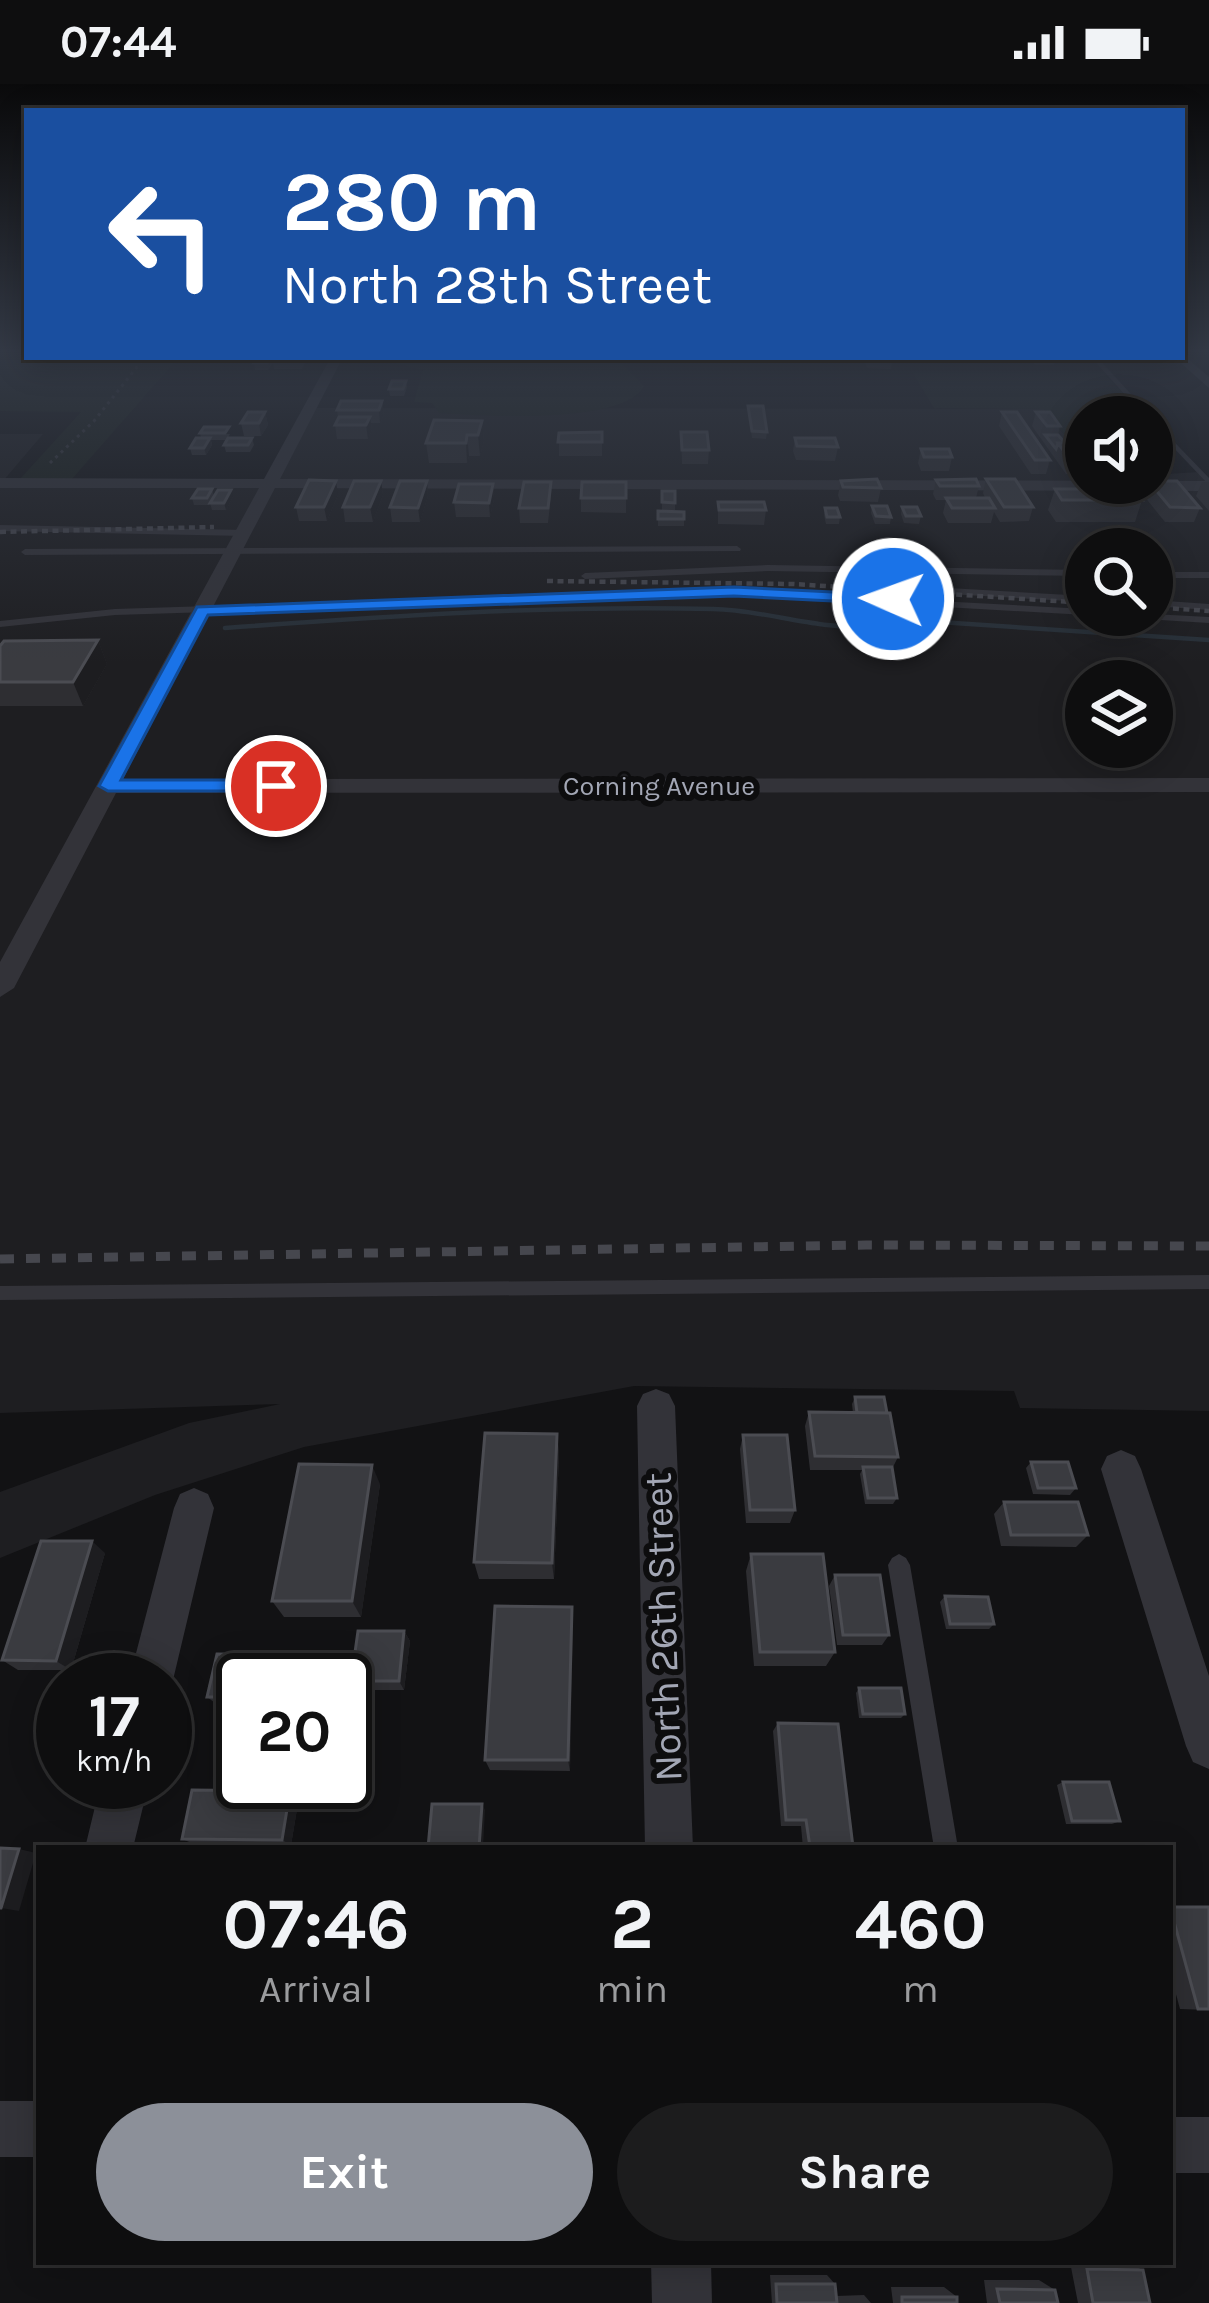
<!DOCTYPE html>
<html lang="en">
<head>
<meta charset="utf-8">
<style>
  :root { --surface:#0e0e0f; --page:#1c1c1d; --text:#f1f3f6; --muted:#9b9c9e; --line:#2e2e2f; --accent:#8c9099 }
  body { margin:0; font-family:Karla,sans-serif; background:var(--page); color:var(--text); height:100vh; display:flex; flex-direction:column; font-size:45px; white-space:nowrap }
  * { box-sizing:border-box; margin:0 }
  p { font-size:39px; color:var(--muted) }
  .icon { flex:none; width:66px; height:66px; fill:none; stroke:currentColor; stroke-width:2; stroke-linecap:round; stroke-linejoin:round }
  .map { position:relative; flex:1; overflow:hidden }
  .sheet { position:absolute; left:36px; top:1761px; width:1137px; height:420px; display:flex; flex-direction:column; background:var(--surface); border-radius:0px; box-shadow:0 6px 30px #0003,0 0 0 3px var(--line) }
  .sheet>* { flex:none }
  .banner { position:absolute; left:24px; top:24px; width:1161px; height:252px; border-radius:0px; box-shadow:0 6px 30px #0003,0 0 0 3px var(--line); background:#1a4fa0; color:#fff; overflow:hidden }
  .fabs { position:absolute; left:1065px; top:312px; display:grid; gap:24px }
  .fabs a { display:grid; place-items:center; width:108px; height:108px; border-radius:50%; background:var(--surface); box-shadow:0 6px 30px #0003,0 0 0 3px var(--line); font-size:60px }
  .speed { position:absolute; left:36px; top:1569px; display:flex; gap:24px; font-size:60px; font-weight:700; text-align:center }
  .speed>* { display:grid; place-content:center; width:156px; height:156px; border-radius:50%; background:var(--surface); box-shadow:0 6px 30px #0003,0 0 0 3px var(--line); line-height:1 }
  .speed small { font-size:30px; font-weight:400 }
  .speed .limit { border:6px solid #111; border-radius:18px; background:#fff; color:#111 }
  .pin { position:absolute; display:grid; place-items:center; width:102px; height:102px; color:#fff; margin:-51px; border:6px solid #fff; border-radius:50%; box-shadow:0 3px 12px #0007 }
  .me { position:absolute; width:132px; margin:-66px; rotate:272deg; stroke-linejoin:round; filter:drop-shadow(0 0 9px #0008) }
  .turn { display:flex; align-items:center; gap:42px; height:252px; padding:0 60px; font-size:54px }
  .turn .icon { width:156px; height:156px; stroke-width:2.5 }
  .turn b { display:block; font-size:84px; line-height:102px }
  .eta { display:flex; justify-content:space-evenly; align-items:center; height:204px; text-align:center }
  .eta b { font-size:72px; font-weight:700; line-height:84px }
  .cta { display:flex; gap:24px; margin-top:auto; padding:24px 60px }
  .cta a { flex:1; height:138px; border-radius:72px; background:var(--accent); color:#fff; font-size:48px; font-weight:700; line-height:138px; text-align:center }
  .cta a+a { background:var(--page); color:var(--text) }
  .status { display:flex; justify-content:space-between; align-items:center; height:84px; padding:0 60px; background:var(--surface); direction:ltr }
  .status svg { height:33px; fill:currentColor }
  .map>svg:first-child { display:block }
</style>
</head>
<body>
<div class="status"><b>07:44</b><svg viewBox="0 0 49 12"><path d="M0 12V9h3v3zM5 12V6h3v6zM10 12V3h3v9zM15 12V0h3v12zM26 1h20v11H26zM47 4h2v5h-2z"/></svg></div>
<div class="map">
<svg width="1209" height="2219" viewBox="0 0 1209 2219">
  <rect width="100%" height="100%" fill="#121214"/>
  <path fill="#1e1e21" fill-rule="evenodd" d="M310 324 1044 325 1086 378V399H1152V391L1199 388 1209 399V1327L1020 1324 1014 1307 634 1302 304 1363 155 1411 0 1474V1408L189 1339 280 1320 0 1329V350H43L3 397 271 400ZM1086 465H1152V531H1086ZM1086 597H1152V663H1086Z"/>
  <path fill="#181e19" d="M0 269H27V273H179L72 395H20L81 328 0 327Z
    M419 273H615L644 302C624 341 481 332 439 329L432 319 414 318 423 286 387 277Z
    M913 289H1104L1146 333H1086V378L1044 325 934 324Z"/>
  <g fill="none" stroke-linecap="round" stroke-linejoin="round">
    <path stroke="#283038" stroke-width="4.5" d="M909 536 1209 556
      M225 544C387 532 551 521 713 525 766 526 815 546 868 542"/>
    <path stroke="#393a40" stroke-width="3" stroke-dasharray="3 4.5" stroke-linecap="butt" d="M50 379 94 337 145 273"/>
    <path fill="#333339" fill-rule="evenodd" d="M1091 273H1097L1151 332 1153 333 1152 334 1145 333Z
      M1152 335 1209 394V401L1152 341Z
      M0 441 245 446 249 449 245 452 0 447Z
      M737 462 741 465 740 467 25 471 21 468 25 465Z
      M768 481 1086 486V492L768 487 585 495 581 492 585 489Z
      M1152 488H1209V494H1152Z
      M914 502 1086 512V518L914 508 900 511 899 515 1086 525V531L734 511 115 531 0 543V537L115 525 734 505 889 514 893 507Z
      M1152 516 1209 520V526L1152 522Z
      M1152 530 1209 533V539L1128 534 1123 531Z
      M1209 1191V1205L0 1216V1202Z
      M899 1470 906 1474 910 1481 958 1764H934L888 1481 892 1474Z"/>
    <path fill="#333339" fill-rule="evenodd" d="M1182 270 1209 293V304L1174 273Z
      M331 273H343L280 395 1209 397V407L275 404 123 695 1209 694V708L116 709 14 904 0 913V878L259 404H0V394L264 395Z
      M656 1305 669 1310 675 1322 693 1764H645L637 1322 643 1310Z
      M1121 1366 1135 1372 1141 1385 1209 1592V1685L1193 1678 1186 1662 1101 1385 1107 1372Z
      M194 1404 208 1410 214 1424 173 1596 165 1613V1596H129L174 1424 180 1410Z
      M101 1698H149L133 1764H85Z
      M0 2017H39V2073H0Z
      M1170 2033H1209V2089H1170Z
      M651 2178H711L712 2219H652Z"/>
    <path stroke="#46474e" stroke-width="4.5" stroke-dasharray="6 4.5" stroke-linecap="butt" d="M0 448 214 443
      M547 497 794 500 1086 519
      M1152 523 1209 527"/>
    <path stroke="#46474e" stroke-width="9" stroke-dasharray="14 12" stroke-linecap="butt" d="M0 1175 866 1161 1209 1162"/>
  </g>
  <path fill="#2e2e32" d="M258 273H309L304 274 305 279 302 285H274L273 279 268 286H255L254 279Z
    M863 273H893L891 285 867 284Z
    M1029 273H1056L1054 281H1035Z
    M1137 273H1156L1155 276H1140Z
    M406 297 407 303 404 312H390L389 305Z
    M382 317 384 331 380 339H371L372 346 368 355H337L335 341 338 334 337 326Z
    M748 322 767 348 766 355 752 354Z
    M265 328 268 341 261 352H244L241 339Z
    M1002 328 1050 376 1046 390H1031L999 342Z
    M1036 328 1060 342 1058 351 1065 359 1085 376 1080 390H1066L1032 342Z
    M482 337 484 357 480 372H469L467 379H429L426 359Z
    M602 348V372H559V349Z
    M681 348 709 366 708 380H682Z
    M200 349 230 350 227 356H211L212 361 206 371H192L190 364 201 354Z
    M252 354 254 361 250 368H226L224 361Z
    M795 354 838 363 835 377 796 376 793 367Z
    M921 365 952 373 949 387H921L918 379Z
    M986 395 1033 423 1029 437 1000 438 994 428 991 439H948L943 429 946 416H936L933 410 936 396 979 402 976 414H985L983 409Z
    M381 397 383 411 373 438H345L343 423Z
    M427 397 428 412 420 438H392L390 423Z
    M841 397 881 404 878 418 840 417 838 411Z
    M626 398V429L581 428V414Z
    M1202 398H1209V427L1196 412Z
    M1089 399H1129L1142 416 1135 438H1056L1048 426 1055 405H1087Z
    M1148 399H1152L1200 424 1194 438H1165L1144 412Z
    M493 400 494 415 490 433H456L454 418Z
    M212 405 214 412 233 413 226 426H212L210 419 209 421H194L192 414Z
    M662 407H675V426H662Z
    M338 411 327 437H299L296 423Z
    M551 412 548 439H520L519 424Z
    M718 418 766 426 764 441 718 440Z
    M872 422 891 433 890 440H875L871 429Z
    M902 423 921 432 919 440 904 439 901 430Z
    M825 424 840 433 839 440H826L824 431Z
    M658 427 684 428V442H658Z
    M98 556 107 580 83 622H0V562Z
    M855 1313 898 1373 892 1385 897 1414 893 1420H865L860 1390 862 1386H810L805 1342 809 1328 853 1329 852 1320Z
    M557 1350 559 1370 554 1495H479L474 1478Z
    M743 1351 795 1426 790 1439H746L740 1365Z
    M1031 1378 1076 1404 1070 1411 1033 1410 1026 1384Z
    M380 1400 361 1533H284L272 1517Z
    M1004 1418 1088 1451 1076 1463 1001 1462 994 1430Z
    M105 1469 71 1586H18L2 1576Z
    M751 1470 835 1568 826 1582H754L746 1487Z
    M835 1491 889 1551 882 1561H837L829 1502Z
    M945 1512 994 1540 989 1545H946L940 1518Z
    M572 1523 570 1687 490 1686 485 1676Z
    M404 1547 410 1557 404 1606H358L351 1597Z
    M217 1570 310 1571 318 1580 315 1596H243V1622L218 1621 207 1613Z
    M859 1604 905 1630 901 1634H859L856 1609Z
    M778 1639 852 1764H803L801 1742H781L773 1647Z
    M1063 1698 1120 1737 1112 1740H1066L1057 1701Z
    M299 1713 291 1761 194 1760 182 1755Z
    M1170 1823 1209 1926 1180 1925 1170 1888Z
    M1070 2178H1125L1143 2186 1150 2219H1078Z
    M770 2191H827L835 2200 836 2212 864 2211 871 2219H772Z
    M984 2196H1039L1055 2206 1058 2219H987Z
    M891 2203H944L957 2213V2219H893Z"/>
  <path fill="#1d1d20" d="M671 273H687L686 276 671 279Z
    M382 317 384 331 380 339 379 326Z
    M265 328 268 341 261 352 259 339Z
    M370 333 372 346 368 355 366 341Z
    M482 337 484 357 480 372 478 351Z
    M467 351 469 372 467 379 466 359Z
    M210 354 212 361 206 371 204 364Z
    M336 397 338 411 327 437 324 423Z
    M381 397 383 411 373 438 370 423Z
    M427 397 428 412 420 438 418 424Z
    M493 400 494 415 490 433 489 419Z
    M231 406 233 413 226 426 224 419Z
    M98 556 107 580 83 622 73 598Z
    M557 1350 559 1370 554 1495 552 1479Z
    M372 1381 380 1400 361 1533 352 1517Z
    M92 1457 105 1469 71 1586 56 1577Z
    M572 1523 573 1538 570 1687 568 1676Z
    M404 1547 410 1557 404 1606 399 1597Z
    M310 1571 318 1580 315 1596H306Z
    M290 1707 299 1713 291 1761 282 1756Z
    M482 1720 485 1726 483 1764H479Z
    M19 1765 36 1769 19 1827 1 1824Z"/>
  <path fill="#3a3b40" stroke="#4b4c52" stroke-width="3" d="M258 273H271L267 279H254Z
    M392 297H406L403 305H389Z
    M341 317H382L379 326H337Z
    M748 322H763L767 348 752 347Z
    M248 328H265L259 339H241Z
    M1002 328H1017L1050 376H1035Z
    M1036 328H1050L1060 342H1047Z
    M339 333H370L366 341H335Z
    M434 336 482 337 478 351H467L466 359H426Z
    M204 343H229L225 349H200Z
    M602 348V358H558L559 349Z
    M681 348H707L709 366H682Z
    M1045 351H1058L1065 359H1058L1056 365Z
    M196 354H210L204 364H190Z
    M228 354H252L248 361H224Z
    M795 354H835L838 363 797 362Z
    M1058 359H1072L1085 376H1070Z
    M921 365H949L952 373H924Z
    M877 395 881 404 843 403 841 397Z
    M976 395 979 402H940L936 396Z
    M986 395H1015L1033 423H1004Z
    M309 396 336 397 324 423H296Z
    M354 397H381L370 423H343Z
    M400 397H427L418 424 390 423Z
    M1152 397H1177L1200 424 1170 423 1150 399Z
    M524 398H551L548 424H519Z
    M582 398H626V414H581Z
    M1098 399H1129L1142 416H1062L1055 405H1103Z
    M459 400H493L489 419 454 418Z
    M198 405H212L207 414H192Z
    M218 406H231L224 419H210Z
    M662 407H675V419L662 418Z
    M946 414H989L995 424H952Z
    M718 418H764L766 426H719Z
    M872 422H887L891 433 876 432Z
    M902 423H917L921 432H906Z
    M825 424H837L840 433H827Z
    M658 427 684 428V435H658Z
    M98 556 73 598H0V562L4 557Z
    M855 1313H884L887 1329H857Z
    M809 1328 890 1329 898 1373 815 1372Z
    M485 1349 557 1350 552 1479 474 1478Z
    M743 1351H787L795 1426H750Z
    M1031 1378H1068L1076 1404H1038Z
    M299 1380 372 1381 352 1517H272Z
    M863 1383H892L897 1414H868Z
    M1004 1418H1078L1088 1451H1011Z
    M41 1457H92L56 1577 2 1576Z
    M751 1470H823L835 1568H760Z
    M835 1491H880L889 1551H843Z
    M945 1512 988 1513 994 1540H950Z
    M495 1522 572 1523 568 1676H485Z
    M358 1547H404L399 1597H351Z
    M217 1570 310 1571 306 1596H243V1613H207Z
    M859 1604H901L905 1630H863Z
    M778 1639 838 1640 853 1763H810L806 1736H786Z
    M1063 1698H1109L1120 1737H1072Z
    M192 1706 290 1707 282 1756 182 1755Z
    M432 1720H482L479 1764H428Z
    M0 1764 19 1765 1 1824H0Z
    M1170 1823H1209V1925H1198Z
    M1087 2185 1143 2186 1150 2219H1093Z
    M776 2200H835L837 2219H777Z
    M997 2205 1055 2206 1058 2219H1000Z
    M902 2213H957V2219H902Z"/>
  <linearGradient id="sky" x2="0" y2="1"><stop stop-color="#0a0a0b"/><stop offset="0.46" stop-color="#333945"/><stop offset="1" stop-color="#333945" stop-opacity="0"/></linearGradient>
  <rect width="1209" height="579" fill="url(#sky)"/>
  <path fill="#1a73e8" stroke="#114b97" stroke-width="3" d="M734 503 893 511 900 515 893 520 734 512 208 531 121 696H276L286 702 276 707H108L99 702 197 523Z"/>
  <g text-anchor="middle" stroke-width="12" stroke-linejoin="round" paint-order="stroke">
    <g font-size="27" fill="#a3a7b5" stroke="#0d0d0e">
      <text x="659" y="711">Corning Avenue</text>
    </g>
    <g font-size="39" fill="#a3a7b5" stroke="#0d0d0e">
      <text transform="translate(662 1543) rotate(-92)" y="14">North 26th Street</text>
    </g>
  </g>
</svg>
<div class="fabs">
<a><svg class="icon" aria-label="sound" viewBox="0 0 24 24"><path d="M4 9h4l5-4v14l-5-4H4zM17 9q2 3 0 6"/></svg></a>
<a><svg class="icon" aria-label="search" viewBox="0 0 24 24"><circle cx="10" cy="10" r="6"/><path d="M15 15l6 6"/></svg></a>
<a><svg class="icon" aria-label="layers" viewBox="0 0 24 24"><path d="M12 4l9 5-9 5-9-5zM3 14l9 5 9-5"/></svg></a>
</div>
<div class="speed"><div>17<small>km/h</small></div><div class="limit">20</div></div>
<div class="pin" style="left:276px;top:702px;background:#d93025"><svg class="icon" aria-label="arrive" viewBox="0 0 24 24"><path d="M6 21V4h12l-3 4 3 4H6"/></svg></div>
<svg class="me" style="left:893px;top:515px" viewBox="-20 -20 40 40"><circle r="17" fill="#1a73e8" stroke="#fff" stroke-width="3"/><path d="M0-11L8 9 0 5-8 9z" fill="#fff"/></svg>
<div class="banner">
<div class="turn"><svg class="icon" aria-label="left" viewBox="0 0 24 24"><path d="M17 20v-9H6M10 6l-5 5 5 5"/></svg><div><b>280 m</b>North 28th Street</div></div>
</div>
<section class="sheet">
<div class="eta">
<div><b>07:46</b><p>Arrival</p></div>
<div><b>2</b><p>min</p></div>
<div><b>460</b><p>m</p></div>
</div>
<div class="cta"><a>Exit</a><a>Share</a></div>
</section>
</div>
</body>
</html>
